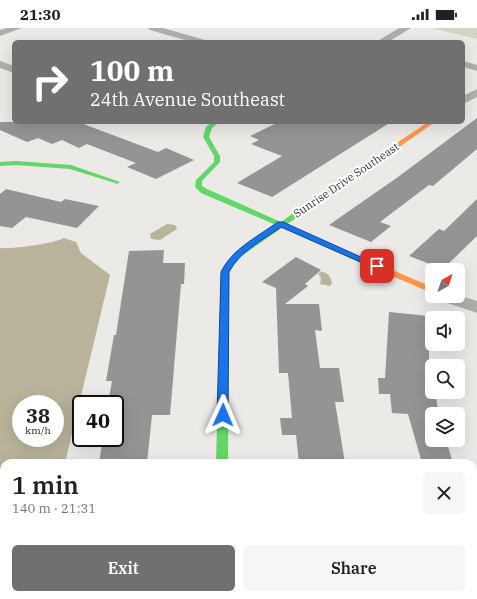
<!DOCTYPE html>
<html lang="en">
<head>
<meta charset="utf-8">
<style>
  :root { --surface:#fff; --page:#f6f6f6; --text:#202124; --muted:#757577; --accent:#71706e }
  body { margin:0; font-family:"IBM Plex Serif",serif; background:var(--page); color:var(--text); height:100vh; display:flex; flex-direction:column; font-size:15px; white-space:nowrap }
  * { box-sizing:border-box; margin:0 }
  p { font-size:13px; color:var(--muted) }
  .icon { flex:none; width:22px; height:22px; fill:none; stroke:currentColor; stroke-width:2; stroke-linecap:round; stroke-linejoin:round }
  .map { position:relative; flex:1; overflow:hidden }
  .sheet { position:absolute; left:0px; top:431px; width:477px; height:140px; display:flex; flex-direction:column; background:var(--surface); border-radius:12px 12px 0 0; box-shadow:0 4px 16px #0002 }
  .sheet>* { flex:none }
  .guide { position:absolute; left:12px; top:12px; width:453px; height:84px; border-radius:6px; box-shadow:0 4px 16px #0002; background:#71706e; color:#fff; overflow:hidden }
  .needle { width:26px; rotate:40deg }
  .buttons { position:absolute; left:425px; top:235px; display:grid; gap:8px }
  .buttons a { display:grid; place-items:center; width:40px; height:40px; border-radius:6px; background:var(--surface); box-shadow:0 4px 16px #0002; font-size:20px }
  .speed { position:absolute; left:12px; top:367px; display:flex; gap:8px; font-size:20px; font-weight:700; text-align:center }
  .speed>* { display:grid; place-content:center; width:52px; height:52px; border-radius:50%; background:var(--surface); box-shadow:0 4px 16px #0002; line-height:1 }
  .speed small { font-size:10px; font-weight:400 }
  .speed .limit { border:2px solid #111; border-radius:6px; background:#fff; color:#111 }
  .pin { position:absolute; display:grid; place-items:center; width:34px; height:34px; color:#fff; margin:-17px; border-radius:8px; box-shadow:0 2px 6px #0006 }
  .me { position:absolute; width:44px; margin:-22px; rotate:1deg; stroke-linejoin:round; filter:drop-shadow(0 0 3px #0008) }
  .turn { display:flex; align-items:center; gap:14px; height:84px; padding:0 12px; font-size:18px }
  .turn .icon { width:52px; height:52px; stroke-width:2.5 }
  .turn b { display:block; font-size:28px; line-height:34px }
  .round { display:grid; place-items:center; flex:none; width:42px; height:42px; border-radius:6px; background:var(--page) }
  .summary { display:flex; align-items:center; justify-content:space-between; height:68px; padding:0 12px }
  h1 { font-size:24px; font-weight:600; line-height:30px }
  .button { display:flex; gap:8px; margin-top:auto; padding:8px 12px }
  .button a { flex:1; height:46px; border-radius:6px; background:var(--accent); color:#fff; font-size:16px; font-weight:600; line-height:46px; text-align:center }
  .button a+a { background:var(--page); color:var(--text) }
  .status { display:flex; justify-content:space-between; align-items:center; height:28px; padding:0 20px; background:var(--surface); direction:ltr }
  .status svg { height:11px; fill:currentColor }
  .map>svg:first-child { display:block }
</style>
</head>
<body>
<div class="status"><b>21:30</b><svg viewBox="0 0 49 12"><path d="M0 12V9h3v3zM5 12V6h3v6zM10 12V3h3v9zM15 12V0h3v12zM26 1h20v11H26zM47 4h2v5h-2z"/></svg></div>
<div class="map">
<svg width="477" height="571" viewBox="0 0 477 571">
  <rect width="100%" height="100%" fill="#ebeae6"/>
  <path fill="#d7d4c6" d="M431 0H477V11Z"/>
  <path fill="#b8b399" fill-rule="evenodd" d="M167 196 175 197 177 201 160 212 151 211 150 206Z
    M64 210 76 214 81 225 110 247 65 435H4V567H33L32 571H0V220C13 221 53 216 64 210ZM21 376H55V410H21Z
    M321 244C327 243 331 249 332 255L330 258 320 256 321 250 318 245Z"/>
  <path fill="#959492" d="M477 90V121L433 158 429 157 380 194 391 198 371 214 329 197 398 149Z
    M0 94H78L158 124 166 120 194 132 156 151 127 139 136 135 87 116 79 120 62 112 52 116 38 110 27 114 0 102Z
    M279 94H391L272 169 237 155 282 128 251 116 259 112 250 108Z
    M6 161 61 174 65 171 99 178 77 200 26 189 12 200 0 198V166Z
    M477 171V208L443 241 409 228 439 201 444 203Z
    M164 222 163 235H185L184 256H181L170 387H152L147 435H99L103 410H115V376H108L112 353H106L114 307H116L129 223Z
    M296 229 321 242 305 256 308 258 285 276H319L322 303 315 302 320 340H339L344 374H335L345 435H299L296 407H282L280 390H292L288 345H279L276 260 262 254Z
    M389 284 429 288V341H432V364H435L439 386H432V412H446L453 435H422L408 386 392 385 390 366H379L378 350H385Z"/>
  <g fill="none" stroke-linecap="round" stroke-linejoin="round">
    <path fill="#afaeaa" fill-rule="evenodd" d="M7 0H22L0 8V2Z
      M148 0H163L205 12 207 14H192L150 2Z
      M399 0H411L388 14H376Z
      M0 33 14 38V45L0 40Z
      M463 33 477 37V43L463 39Z
      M477 61V69L463 76V68Z
      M458 267 477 273V285L439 272 436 268H458Z
      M207 567H233V571H207Z"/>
    <path fill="#63d668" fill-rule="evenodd" d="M212 94H219L212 100 209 109 220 128V134L202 153V158L207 161 281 194 313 171H319V175L287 196 368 233 364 235H361L282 200 240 229 229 244 228 435H216L221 244 234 225 276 197 201 165 195 159 196 152 214 134V128L203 109 206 99Z
      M16 133 71 137 120 154 117 156 115 155 70 141 16 137 0 138V134Z"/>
    <path fill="#ff974d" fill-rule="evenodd" d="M428 94H435L319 175H313V171Z
      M361 231H367L432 259V265L361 235 360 233Z"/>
  </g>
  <path fill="#1a73e8" stroke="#114b97" d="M278 194H283L381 238 380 240H374L281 199C263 212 239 224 229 244L228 387 223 391 217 387 221 244C232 221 257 209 278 194Z"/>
  <g text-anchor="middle" stroke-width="4" stroke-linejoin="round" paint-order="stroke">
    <g font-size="11" fill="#2f2f2d" stroke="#fff">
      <text transform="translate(346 152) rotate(-34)" y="4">Sunrise Drive Southeast</text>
    </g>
  </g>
</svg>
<div class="buttons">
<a><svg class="needle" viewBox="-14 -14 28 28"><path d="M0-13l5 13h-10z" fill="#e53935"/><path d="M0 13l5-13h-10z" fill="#757577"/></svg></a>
<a><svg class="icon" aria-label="sound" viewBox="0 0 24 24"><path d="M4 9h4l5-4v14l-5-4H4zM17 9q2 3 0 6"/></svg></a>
<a><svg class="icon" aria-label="search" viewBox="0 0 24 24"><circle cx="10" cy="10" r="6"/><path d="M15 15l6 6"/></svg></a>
<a><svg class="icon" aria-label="layers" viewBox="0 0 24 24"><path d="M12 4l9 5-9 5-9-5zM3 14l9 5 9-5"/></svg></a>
</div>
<div class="speed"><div>38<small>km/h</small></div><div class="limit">40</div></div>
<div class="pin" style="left:377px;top:238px;background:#d93025"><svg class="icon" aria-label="arrive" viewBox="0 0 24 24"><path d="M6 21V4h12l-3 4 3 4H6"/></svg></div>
<svg class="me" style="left:223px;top:387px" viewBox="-20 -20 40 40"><path d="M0-17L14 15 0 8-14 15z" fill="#1a73e8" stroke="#fff" stroke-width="4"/></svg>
<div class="guide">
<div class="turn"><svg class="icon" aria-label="right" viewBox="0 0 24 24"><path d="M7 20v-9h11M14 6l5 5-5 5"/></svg><div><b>100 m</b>24th Avenue Southeast</div></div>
</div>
<section class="sheet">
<div class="summary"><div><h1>1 min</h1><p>140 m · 21:31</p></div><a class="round"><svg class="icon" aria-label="close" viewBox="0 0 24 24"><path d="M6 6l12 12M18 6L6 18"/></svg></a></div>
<div class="button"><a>Exit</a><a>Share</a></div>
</section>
</div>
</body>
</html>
